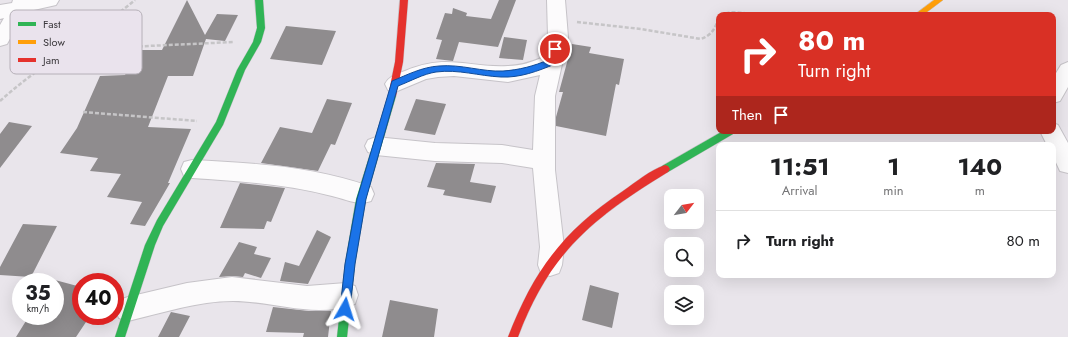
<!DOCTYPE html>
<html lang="en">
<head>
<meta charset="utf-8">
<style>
  :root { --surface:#fff; --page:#f2f2f2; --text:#202124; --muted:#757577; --line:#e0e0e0 }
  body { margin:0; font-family:Jost,sans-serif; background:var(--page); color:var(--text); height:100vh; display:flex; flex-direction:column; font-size:15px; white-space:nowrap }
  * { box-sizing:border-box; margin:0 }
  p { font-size:13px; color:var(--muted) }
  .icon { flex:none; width:22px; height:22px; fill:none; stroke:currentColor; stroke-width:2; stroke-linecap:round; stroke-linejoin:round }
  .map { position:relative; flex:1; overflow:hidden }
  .drawer { position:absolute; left:716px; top:142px; width:340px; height:136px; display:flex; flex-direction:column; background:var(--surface); border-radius:8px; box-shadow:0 4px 16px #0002 }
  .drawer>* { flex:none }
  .hud { position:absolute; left:716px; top:12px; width:340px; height:122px; border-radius:8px; box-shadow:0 4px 16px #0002; background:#d93025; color:#fff; overflow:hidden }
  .needle { width:26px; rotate:59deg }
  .controls { position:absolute; left:664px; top:189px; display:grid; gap:8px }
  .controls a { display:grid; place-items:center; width:40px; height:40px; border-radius:8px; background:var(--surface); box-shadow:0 4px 16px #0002; font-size:20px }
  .speed { position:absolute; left:12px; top:273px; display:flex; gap:8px; font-size:20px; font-weight:700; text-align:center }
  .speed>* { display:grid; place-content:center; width:52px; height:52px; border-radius:50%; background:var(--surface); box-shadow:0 4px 16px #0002; line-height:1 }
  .speed small { font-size:10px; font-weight:400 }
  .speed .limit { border:6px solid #d22; background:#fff; color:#111 }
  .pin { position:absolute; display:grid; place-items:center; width:34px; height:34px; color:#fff; margin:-17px; border:2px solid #fff; border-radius:50%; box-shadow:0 1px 4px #0007 }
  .me { position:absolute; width:44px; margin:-22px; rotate:6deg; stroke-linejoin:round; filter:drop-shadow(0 0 3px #0008) }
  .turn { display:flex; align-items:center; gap:14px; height:84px; padding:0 16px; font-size:18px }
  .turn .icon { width:52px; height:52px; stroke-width:2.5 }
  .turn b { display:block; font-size:28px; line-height:34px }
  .then { display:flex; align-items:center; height:38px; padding:0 16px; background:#0003; gap:8px; font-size:15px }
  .eta { display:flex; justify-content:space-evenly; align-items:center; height:68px; text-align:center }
  .eta b { font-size:24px; font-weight:700; line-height:28px }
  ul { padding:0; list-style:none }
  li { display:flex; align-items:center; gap:12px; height:60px; padding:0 16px; border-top:1px solid var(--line) }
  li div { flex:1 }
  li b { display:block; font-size:15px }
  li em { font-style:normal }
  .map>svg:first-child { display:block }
</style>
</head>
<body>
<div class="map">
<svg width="1068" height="337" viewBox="0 0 1068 337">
  <rect width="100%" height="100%" fill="#e9e5eb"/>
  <path fill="#8f8c8e" d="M187 0 205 35 217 14 238 15 225 41 206 39 193 76H168L148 127 191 129 168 183H170L145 226 130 224 142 202 107 197 121 174 90 171 98 158 60 153 77 128 100 76 125 75 131 63H133L139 50H162Z
    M499 0H516L498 47 459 42 453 61 436 59 442 40 436 39 445 13 452 14 453 8 467 13 466 16 491 19Z
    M286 26 336 31 322 65 270 59Z
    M504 37 527 40 523 60 499 58Z
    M572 44 591 47 589 53 624 59 619 85 616 84 606 136 556 126V117L563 92H559Z
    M327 99 352 103 335 145 331 144 318 171 261 163 280 127 312 133Z
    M416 99 446 104 435 135 404 130Z
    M9 122 32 126 0 168V134Z
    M436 163 475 164 470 182 496 186 491 203 443 195 445 190 427 187Z
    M240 183 285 188 271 222 267 221 264 229 220 228Z
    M23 224 57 226 31 277 0 275V267Z
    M317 230 331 237 308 284 280 281 285 262 299 266Z
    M239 242 257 247 254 254 271 258 261 278 245 273 243 277 232 276 219 277Z
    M55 280 81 287V316H90L76 337H16L29 316H55Z
    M590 285 619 293 612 328 582 320Z
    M390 300 438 309 434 337H382Z
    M273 307 309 311H331L328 337H303L304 333 266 332Z
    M171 312 190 316 179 337H158Z"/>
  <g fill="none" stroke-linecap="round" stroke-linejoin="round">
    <g stroke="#c6c3c8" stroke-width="2">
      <path id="street" d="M13 0H59L56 5 25 12 7 44 0 46V25L4 18 0 19V5L12 3Z
        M547 0H565L568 37 555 96V170L564 247 562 265 559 273 550 276 541 273 538 265 540 247 533 168 502 163 435 161 376 155 368 152 365 146 368 140 376 137 435 143 502 145 533 150 535 96 540 75 508 82 454 76 438 77 426 79 395 92 388 90 385 84C389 76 397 74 405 71 447 53 467 68 508 66 521 66 532 62 544 57L548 37Z
        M1068 62V87L1060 101 1053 103V78L1061 65Z
        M1053 123 1058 125 1068 143V173L1060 171 1053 156V145H1047L1040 131H1053Z
        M192 160C251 163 314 166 371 187L374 194 371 201C358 206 345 199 332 196 286 184 239 181 192 178L184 176 181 169 184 162Z
        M232 277 307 286 346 283 355 286 358 295 355 304C315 319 274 301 233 301 198 301 162 313 128 321L119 318 115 309 119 300 128 297 187 283Z"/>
    </g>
    <g stroke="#c6c3c8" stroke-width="1">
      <path id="fast" d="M255 0H263L265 28 261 42 245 70 223 125 163 226 155 245 125 337H115L145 245 157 220 216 122 237 70 253 42 257 28Z
        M392 93 396 96 366 199 355 264 347 337H337L345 264 356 199 388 96Z
        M723 131H734L733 134 668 172 665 173 662 172 660 169 662 166Z"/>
    </g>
    <g stroke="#c6c3c8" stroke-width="1">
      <path id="slow" d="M934 0H943L923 15H914Z"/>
    </g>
    <g stroke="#c6c3c8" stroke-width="1">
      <path id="jam" d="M400 0H408L403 62 396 96 392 99 388 96 395 62Z
        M665 165 668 166 670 169 668 172C593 218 550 252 518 337H508C534 270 563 231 623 191 636 182 650 170 665 165Z"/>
    </g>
    <path stroke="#c6c5c7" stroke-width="2.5" stroke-dasharray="4 2" stroke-linecap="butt" d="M577 22 641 29 701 39C728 29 704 4 754 15
      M86 38 113 46 126 47 234 42
      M0 101C42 63 92 36 135 0
      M83 112 197 121"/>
    <use href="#street" fill="#fcfbfc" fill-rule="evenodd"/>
    <use href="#fast" fill="#30b455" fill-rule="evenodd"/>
    <use href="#slow" fill="#ff9f0a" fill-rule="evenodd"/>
    <use href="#jam" fill="#e5322d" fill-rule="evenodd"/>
  </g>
  <path fill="#1a73e8" stroke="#114b97" d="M555 46 559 49 555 64C538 71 520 78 501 77 479 76 458 69 436 72 423 74 411 81 398 86L366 199 355 264 350 309 348 313 345 314 341 313 340 309 345 264 357 199 392 81C407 75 422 67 439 66 461 64 482 72 503 71 519 70 534 66 548 60L551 49Z"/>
  <rect x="10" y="10" width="132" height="64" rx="6" fill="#eae3ed" stroke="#b6b0b8" stroke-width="1"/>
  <rect x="18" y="22" width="18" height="4" fill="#30b455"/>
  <rect x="18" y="40" width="18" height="4" fill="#ff9f0a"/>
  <rect x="18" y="58" width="18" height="4" fill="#e5322d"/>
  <g font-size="11" fill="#3c393d">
    <text x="43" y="28">Fast</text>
    <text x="43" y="46">Slow</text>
    <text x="43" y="64">Jam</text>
  </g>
</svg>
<div class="controls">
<a><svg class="needle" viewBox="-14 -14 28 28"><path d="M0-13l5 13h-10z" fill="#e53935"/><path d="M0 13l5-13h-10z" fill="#757577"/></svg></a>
<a><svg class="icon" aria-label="search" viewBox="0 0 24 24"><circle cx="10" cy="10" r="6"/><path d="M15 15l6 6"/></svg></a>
<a><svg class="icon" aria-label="layers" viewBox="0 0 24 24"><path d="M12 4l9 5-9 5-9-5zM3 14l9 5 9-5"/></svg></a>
</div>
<div class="speed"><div>35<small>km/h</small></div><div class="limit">40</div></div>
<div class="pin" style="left:555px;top:49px;background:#d93025"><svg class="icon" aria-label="arrive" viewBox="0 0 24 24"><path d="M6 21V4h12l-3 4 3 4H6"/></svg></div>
<svg class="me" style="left:345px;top:309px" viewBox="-20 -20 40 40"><path d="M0-17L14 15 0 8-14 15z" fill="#1a73e8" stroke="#fff" stroke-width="4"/></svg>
<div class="hud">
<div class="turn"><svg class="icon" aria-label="right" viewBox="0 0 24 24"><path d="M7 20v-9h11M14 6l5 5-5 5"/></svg><div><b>80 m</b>Turn right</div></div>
<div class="then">Then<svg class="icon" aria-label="arrive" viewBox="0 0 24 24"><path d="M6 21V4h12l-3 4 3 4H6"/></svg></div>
</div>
<section class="drawer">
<div class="eta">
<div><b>11:51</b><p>Arrival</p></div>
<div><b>1</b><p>min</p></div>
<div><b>140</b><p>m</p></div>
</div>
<ul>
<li><svg class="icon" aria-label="right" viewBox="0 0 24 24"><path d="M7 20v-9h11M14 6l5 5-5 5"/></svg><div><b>Turn right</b></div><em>80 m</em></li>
</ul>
</section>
</div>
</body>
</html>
